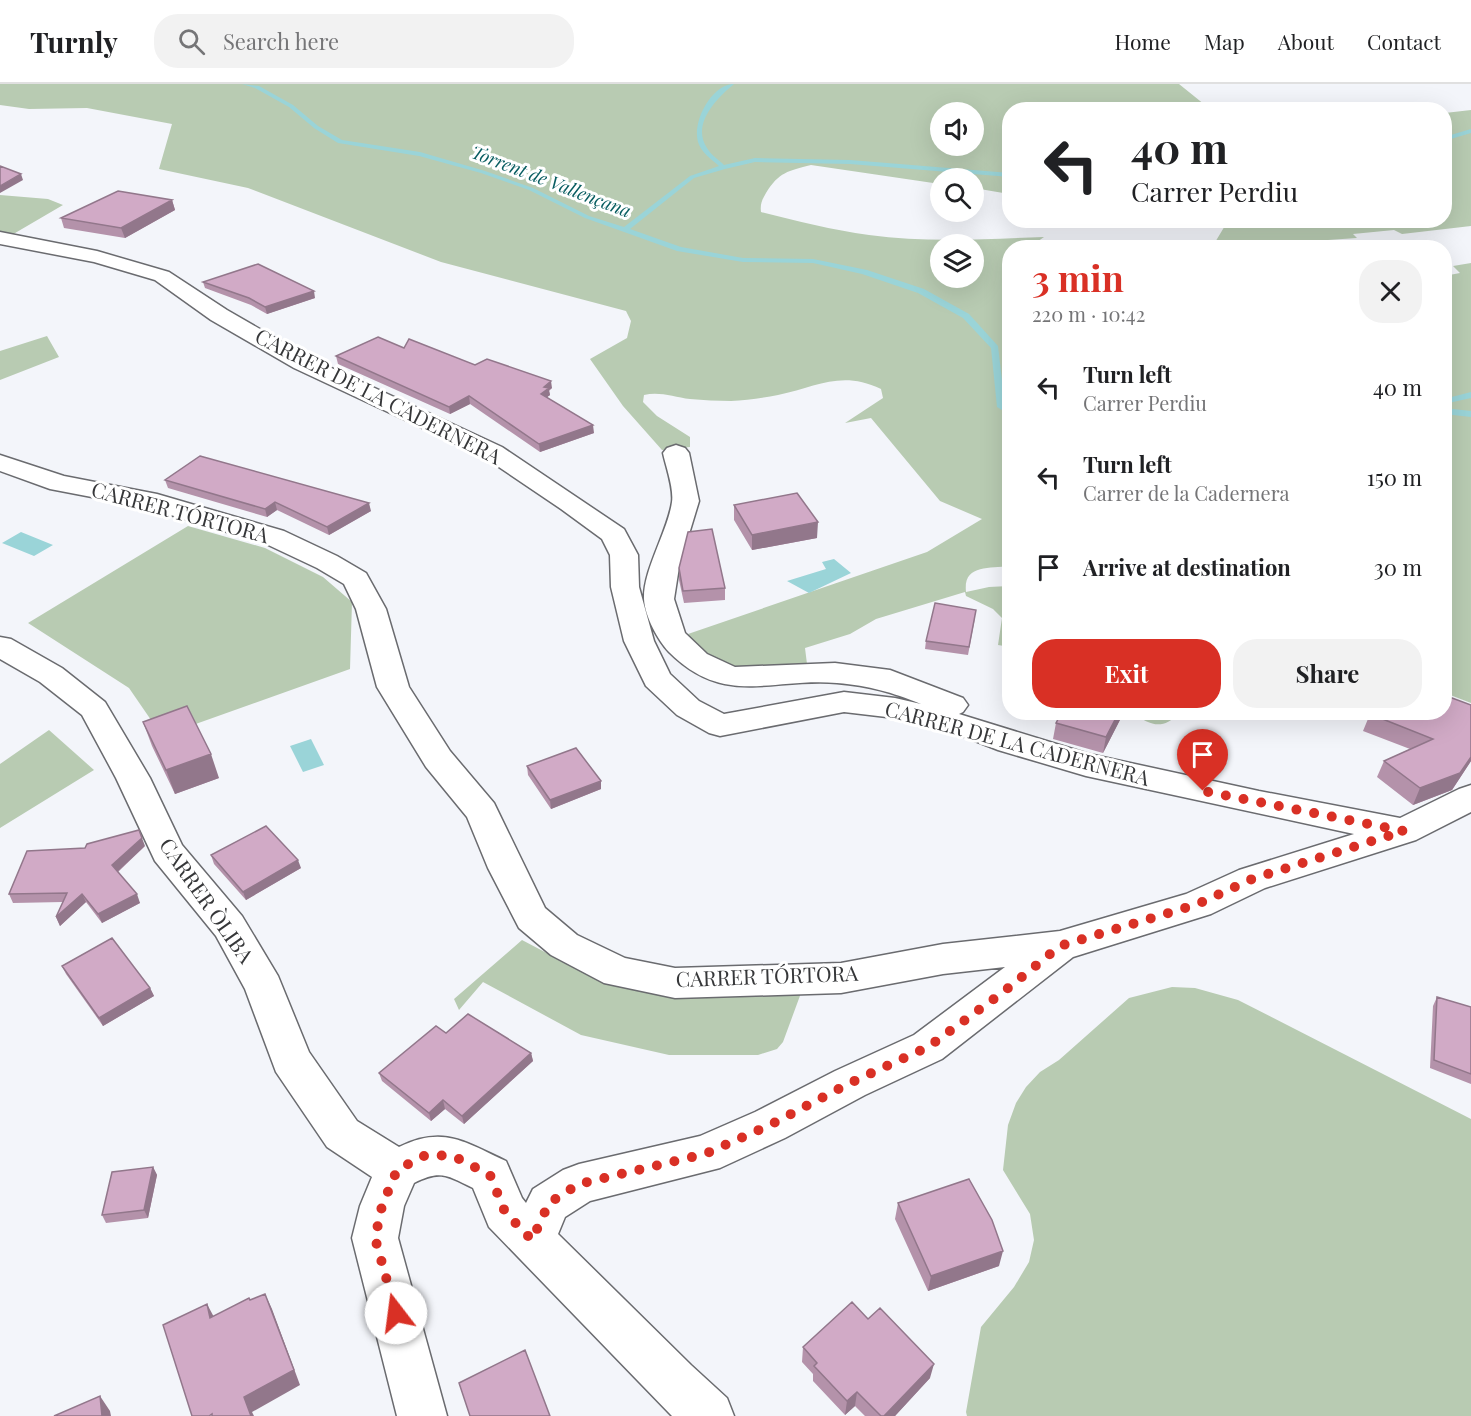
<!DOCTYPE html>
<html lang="en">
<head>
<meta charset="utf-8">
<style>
  :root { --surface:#fff; --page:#f2f2f2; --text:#202124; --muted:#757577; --line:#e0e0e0; --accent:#d93025 }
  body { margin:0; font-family:"Playfair Display",serif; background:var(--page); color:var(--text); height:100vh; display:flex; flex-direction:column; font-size:22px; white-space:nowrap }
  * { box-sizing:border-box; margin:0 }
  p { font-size:20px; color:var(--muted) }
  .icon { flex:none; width:33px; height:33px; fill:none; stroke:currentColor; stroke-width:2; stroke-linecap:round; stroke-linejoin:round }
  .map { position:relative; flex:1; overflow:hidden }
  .side { position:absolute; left:1002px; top:156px; width:450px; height:480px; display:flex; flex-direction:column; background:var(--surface); border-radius:24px; box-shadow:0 6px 24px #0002 }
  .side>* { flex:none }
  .guide { position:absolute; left:1002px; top:18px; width:450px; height:126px; border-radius:24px; box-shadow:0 6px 24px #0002; background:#fff; color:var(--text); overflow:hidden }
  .fabs { position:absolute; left:930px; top:18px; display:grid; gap:12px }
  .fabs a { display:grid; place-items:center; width:54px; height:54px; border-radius:50%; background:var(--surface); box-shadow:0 6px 24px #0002; font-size:30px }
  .pin { position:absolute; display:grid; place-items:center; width:51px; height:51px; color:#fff; margin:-62px -26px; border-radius:50% 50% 50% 0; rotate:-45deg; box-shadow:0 0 6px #0007 }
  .pin .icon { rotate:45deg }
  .me { position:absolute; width:66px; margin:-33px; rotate:345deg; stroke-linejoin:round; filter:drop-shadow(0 0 4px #0008) }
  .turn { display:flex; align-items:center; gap:21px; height:126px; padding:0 30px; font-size:27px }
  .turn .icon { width:78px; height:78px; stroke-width:2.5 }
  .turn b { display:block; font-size:42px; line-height:51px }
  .round { display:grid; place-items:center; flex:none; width:63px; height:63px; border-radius:24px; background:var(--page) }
  .headline { display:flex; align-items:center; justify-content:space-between; height:102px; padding:0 30px }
  h1 { font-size:36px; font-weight:700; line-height:45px; color:var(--accent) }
  .action { display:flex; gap:12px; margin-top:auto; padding:12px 30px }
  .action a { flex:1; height:69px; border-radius:24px; background:var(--accent); color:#fff; font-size:24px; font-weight:700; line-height:69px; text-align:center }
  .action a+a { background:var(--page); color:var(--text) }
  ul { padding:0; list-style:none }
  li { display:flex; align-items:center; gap:18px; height:90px; padding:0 30px }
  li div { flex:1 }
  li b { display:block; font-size:22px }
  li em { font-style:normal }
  header { display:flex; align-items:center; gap:36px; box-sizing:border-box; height:84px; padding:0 30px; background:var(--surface); border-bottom:2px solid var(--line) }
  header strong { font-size:28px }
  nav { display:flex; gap:33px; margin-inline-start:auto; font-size:21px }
  .search { width:420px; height:54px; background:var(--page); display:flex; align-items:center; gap:15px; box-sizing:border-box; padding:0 21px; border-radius:24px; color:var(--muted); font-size:22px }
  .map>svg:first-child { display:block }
</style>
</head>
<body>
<header>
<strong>Turnly</strong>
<div class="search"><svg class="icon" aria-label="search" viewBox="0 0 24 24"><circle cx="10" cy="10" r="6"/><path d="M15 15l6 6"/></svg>Search here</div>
<nav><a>Home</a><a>Map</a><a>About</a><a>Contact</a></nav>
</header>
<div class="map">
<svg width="1471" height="1332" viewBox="0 0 1471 1332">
  <rect width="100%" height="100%" fill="#f3f5fa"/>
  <path fill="#b8cbb2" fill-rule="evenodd" d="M0 0H1179L1210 25 1010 26 1009 110 974 104V94H940V100L811 81C788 87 779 88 766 109 762 116 760 120 761 128 796 137 832 146 869 151 926 159 986 155 1044 153L1034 160 1038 163 1010 164 1009 482C989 485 963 480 966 508L989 503 1009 502V559L1004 562 998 561 1002 534 993 525 966 512 965 508 876 535 850 550 805 564 807 580C780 581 723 590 701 570 696 566 692 556 688 550L927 468 982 435 940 417 871 334 845 339 883 314 881 305C841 286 817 303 778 311 763 314 746 316 731 317 718 317 703 316 690 315 674 313 659 307 644 311L643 318 657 332 690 353V363L662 366 623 322 590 275 627 254 631 237 626 227 441 178 248 104 159 85 172 40 87 24 29 25 0 21ZM940 28H974V62H940ZM940 160H974V194H940Z
    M1471 26V142L1402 150 1394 146 1353 150 1357 154 1255 161 1214 160 1226 140 1219 137 1444 136 1445 29Z
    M0 111 48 115 63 121 10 152 0 150Z
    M1471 179V619L1445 609 1444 192 1460 189 1453 182Z
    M47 252 59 273 0 296V267Z
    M188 442 265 464 323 493 352 518 350 585 162 652 129 604 28 539Z
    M1132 629H1179C1162 647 1151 641 1132 629Z
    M49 646 94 686 0 744V680Z
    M522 856 579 886 613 896 801 909 783 958 777 965 758 971H669L581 951 483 898 459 926 454 915Z
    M1172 903 1195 904 1238 916 1471 1035V1332H967L966 1328 981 1243 1014 1203 1029 1178 1034 1156 1030 1130 1003 1086 1008 1041 1016 1019 1026 1003 1040 988 1059 976 1129 914Z"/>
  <path fill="#9ad4d8" d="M21 448 53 461 34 472 2 459Z
    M834 475 851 489 809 509 787 497 826 485 822 478Z
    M311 655 324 681 303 688 290 662Z"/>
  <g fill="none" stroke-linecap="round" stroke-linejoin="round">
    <path fill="#9ad4d8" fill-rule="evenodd" d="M242 0 259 2 293 21 318 42 342 56 420 68 485 87 533 104 589 132 624 143 690 92 719 82C711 75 701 68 698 58 692 37 712 0 734 0 717 14 691 40 707 64 711 71 719 76 724 81L755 74 850 76 1010 89V93L850 80 755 78 725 85 694 94 630 145 681 163 743 174 813 175 867 186 924 205 969 230 998 262 1005 322 1010 324V331L997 323 991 264 963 234 918 209 862 190 813 179 743 178 677 167 585 134 529 106 481 89 419 72 338 59 314 44 289 23 255 4Z
      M1471 45V49L1444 57V53Z
      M1471 308V314L1444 320V315Z
      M1444 324 1471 327V333L1444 330Z"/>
    <g stroke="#6a6b6f" stroke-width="3">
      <path id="minor" d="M0 148 97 167 169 188 227 226 310 274 502 363 624 445 638 471 639 503 654 557 670 590 699 617 724 630 844 608 895 614 921 620C891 608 870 602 837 599 771 593 725 624 669 568 658 556 645 533 644 515 643 486 668 447 672 418 674 404 666 383 663 369L667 364 676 361 685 364 689 369 699 417 679 483 674 515 685 549 707 570 735 583 835 579 890 586 963 614 968 621 963 628 959 630 1089 670 1259 707 1400 734 1459 705 1471 701V728L1416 756 1265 804 1211 830 1073 873 942 975 865 1011 785 1054 720 1084 590 1117 565 1133 558 1150 691 1281 727 1314 734 1332H672L489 1143 473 1104C448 1092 441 1085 414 1099L404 1122 398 1154 447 1332H397L352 1154 360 1122 372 1093 327 1063 276 988 245 905 216 852 155 777 116 694 82 631 40 598 0 575V553L11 555 62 584 105 618 150 694 182 761 242 832 278 892 309 968 357 1037 399 1063C443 1041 465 1058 506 1077L522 1114 526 1119 533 1105 563 1086 579 1080 700 1052 755 1028 835 987 914 951 1005 883 943 890 841 909 675 914 604 899 551 871 519 844 488 784 467 733 426 683 377 603 356 525 344 500 317 484 264 459 144 423 50 405 0 387V371L64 392 157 410 284 447 337 472 366 489 386 525 409 603 450 667 494 719 545 824 577 851 625 874 675 884 841 879 943 860 1060 847 1186 810 1239 786 1354 750 1086 692 998 666 960 651 895 634 844 628 720 652 709 649 677 631 646 602 624 557 611 503 610 471 602 455 561 425 484 373 294 284 211 236 155 196 94 178 0 160Z"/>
    </g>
    <use href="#minor" fill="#fff" fill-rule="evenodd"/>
  </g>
  <path fill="#b492aa" d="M172 116 175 126 125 154 64 144 61 134Z
    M203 198 315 214 267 230 251 221 205 204Z
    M404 264 475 281 552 304 549 307 550 311 547 313 594 349 540 368 470 320 450 330 338 280 336 272Z
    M165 396 371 427 329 451 277 426 267 433 168 404Z
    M734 421 817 454 752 466 734 436Z
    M679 484 725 504V516L684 519 679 496Z
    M975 534 968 571 925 565 926 557Z
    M1471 621V677L1452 706 1413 721 1377 693 1384 677 1410 665 1363 647 1370 630Z
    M1122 632 1103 669 1053 655 1056 639Z
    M143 638 219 694 175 710 152 662Z
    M527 682 601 705 551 725 528 691Z
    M145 762 118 788 140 819 102 839 86 818 60 842 56 833 63 818 13 819 9 810Z
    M211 771 301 784 246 816 214 780Z
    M62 882 150 904 154 912 103 942 66 890Z
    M1437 913 1471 923V1000L1430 984 1433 922Z
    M446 949 531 969 533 977 464 1040 445 1025 431 1037 382 997 379 989Z
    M153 1083 157 1091 148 1134 106 1139 102 1131Z
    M898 1119 999 1182 928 1207 895 1135Z
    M868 1235 930 1294 895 1332H865L855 1322 845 1331 813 1297V1290L802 1278 803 1263Z"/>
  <path fill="#92778b" d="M21 90 23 96 0 109V102Z
    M172 116 175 126 125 154 121 144Z
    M314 207 315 214 267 230 265 223Z
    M551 297 552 304 549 306 550 311 542 317 541 310 544 303Z
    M469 312 470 320 450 330 449 323Z
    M593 341 594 349 540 368 539 360Z
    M275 418 277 426 267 433 265 425Z
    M369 419 371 427 329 451 327 443Z
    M818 438 817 454 752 466V451Z
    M1119 628H1123L1122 632 1103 669 1106 653Z
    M211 670 219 694 175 710 166 686Z
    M1471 673V677L1452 706 1413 721 1420 704Z
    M601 697V705L551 725 550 716Z
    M142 754 145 762 116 789 112 781Z
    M298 776 301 784 246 816 243 808Z
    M82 810 86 818 60 842 56 833Z
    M137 810 140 819 102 839 98 830Z
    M150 904 154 912 103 942 99 934Z
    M531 969 533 977 464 1040 462 1032Z
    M443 1016 445 1025 431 1037 429 1029Z
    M153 1083 157 1091 148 1134 144 1126Z
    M1003 1167 999 1182 928 1207 931 1192Z
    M265 1210 272 1225 300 1301 252 1328 254 1332H251L244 1313Z
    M207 1220 215 1235 210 1234Z
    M934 1280 930 1294 895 1332H884Z
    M857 1308 855 1322 845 1331 847 1317Z
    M100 1312 110 1327 111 1332H102Z"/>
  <path fill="#d1aac6" stroke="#92778b" stroke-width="1.5" d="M0 82 21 90 0 102Z
    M118 107 172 116 121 144 61 134Z
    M1198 160 1211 164H1192Z
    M258 180 314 207 265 223 249 214 203 198Z
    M378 253 404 264 409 255 475 281 487 275 551 297 544 303 549 304 541 310 593 341 539 360 469 312 449 323 336 272Z
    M200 372 369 419 327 443 275 418 265 425 165 396Z
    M797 409 818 438 752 451 734 421Z
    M712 445 725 504 683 507 679 484 688 448Z
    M935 519 976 526 969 563 926 557Z
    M1444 611 1471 621V673L1460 689 1420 704 1384 677 1433 655 1370 630 1371 628H1444Z
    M187 622 211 670 166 686 143 638Z
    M1062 628H1119L1106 653 1056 639Z
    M576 664 601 697 550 716 527 682Z
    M266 742 298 776 243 808 211 771Z
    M139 746 142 754 112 781 137 810 98 830 82 810 56 833 67 809 9 810 27 767 85 764 87 760Z
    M112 854 150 904 99 934 62 882Z
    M1437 913 1471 923V990L1434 976Z
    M468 930 531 969 462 1032 443 1016 429 1029 379 989 436 942 446 949Z
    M153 1083 144 1126 102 1131 112 1088Z
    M969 1095 992 1136 1003 1167 931 1192 898 1119Z
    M265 1210 294 1286 244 1313 251 1332H212V1330L209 1332H192L163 1241 207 1220 210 1234 249 1214 250 1216Z
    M852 1218 868 1235 880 1224 934 1280 884 1332H881L857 1308 847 1317 814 1282 817 1279 803 1263Z
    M525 1266 550 1332H470L459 1299Z
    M100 1312 102 1332H54Z"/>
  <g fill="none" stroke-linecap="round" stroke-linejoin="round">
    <path stroke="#d93025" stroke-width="10" stroke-dasharray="0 18" d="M396 1229 375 1154 382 1122 397 1086 426 1071 453 1072 490 1091 505 1128 532 1156 549 1119 579 1100 705 1070 770 1041 850 999 928 963 1002 909 1060 862 1198 820 1252 795 1404 747 1203 707"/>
  </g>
  <g text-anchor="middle" stroke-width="6" stroke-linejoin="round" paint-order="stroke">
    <g font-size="18" font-style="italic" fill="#085d61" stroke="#fff">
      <text transform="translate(551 98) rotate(21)" y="6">Torrent de Vallençana</text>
    </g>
    <g font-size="21" fill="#363739" stroke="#fff">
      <text transform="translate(378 313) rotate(27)" y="7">CARRER DE LA CADERNERA</text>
      <text transform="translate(180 429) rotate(15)" y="7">CARRER TÓRTORA</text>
      <text transform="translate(1017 660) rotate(15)" y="7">CARRER DE LA CADERNERA</text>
      <text transform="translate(206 817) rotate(55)" y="7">CARRER ÒLIBA</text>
      <text transform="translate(767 893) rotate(-2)" y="7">CARRER TÓRTORA</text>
    </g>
  </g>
</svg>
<div class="fabs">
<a><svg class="icon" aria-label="sound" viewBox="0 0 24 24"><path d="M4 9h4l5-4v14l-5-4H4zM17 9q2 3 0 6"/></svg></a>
<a><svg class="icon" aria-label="search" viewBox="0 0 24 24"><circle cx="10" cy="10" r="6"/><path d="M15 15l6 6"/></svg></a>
<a><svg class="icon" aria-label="layers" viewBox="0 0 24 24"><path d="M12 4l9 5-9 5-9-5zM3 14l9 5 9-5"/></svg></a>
</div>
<div class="pin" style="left:1203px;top:707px;background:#d93025"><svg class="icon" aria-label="arrive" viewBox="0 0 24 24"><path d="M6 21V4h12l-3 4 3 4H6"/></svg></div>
<svg class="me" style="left:396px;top:1229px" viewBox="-20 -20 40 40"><circle r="19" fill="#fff"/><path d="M0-13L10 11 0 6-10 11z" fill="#d93025"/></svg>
<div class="guide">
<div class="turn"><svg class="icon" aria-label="left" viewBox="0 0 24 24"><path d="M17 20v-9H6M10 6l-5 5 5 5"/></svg><div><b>40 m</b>Carrer Perdiu</div></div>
</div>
<section class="side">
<div class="headline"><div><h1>3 min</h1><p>220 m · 10:42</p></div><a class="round"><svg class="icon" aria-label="close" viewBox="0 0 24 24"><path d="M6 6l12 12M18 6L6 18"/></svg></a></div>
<ul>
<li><svg class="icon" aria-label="left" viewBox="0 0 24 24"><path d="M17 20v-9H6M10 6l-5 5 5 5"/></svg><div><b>Turn left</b><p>Carrer Perdiu</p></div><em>40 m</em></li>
<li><svg class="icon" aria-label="left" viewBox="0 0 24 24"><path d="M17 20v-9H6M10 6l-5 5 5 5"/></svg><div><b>Turn left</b><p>Carrer de la Cadernera</p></div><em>150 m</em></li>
<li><svg class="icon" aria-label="arrive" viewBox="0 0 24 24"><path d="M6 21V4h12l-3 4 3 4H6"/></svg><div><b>Arrive at destination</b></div><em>30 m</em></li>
</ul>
<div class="action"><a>Exit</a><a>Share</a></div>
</section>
</div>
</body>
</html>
